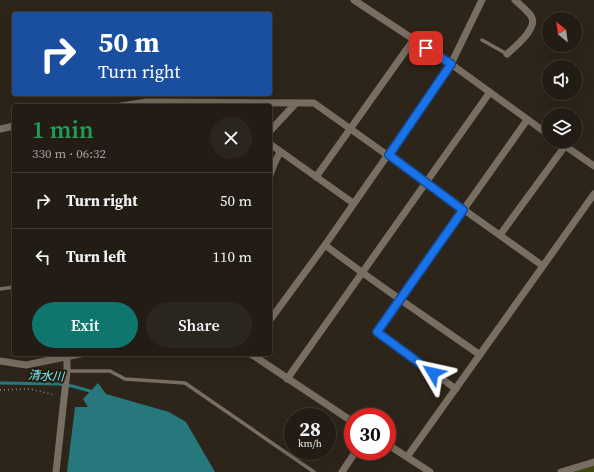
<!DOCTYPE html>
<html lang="en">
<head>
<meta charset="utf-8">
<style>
  :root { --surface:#221c14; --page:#2a251d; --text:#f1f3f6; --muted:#a2a1a0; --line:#3f3a34; --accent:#0f766e }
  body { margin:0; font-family:"Source Serif 4","Noto Sans JP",serif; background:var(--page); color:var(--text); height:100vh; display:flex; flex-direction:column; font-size:15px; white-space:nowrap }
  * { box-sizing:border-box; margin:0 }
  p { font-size:13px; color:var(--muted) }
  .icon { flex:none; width:22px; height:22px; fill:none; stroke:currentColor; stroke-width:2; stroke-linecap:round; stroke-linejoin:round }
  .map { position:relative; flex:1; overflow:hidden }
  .sheet { position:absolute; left:12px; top:104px; width:260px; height:252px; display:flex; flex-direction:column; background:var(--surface); border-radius:4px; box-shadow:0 4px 16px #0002,0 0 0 1px var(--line) }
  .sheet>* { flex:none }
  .top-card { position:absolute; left:12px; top:12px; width:260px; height:84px; border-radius:4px; box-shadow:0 4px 16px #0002,0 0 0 1px var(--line); background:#1a4fa0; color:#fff; overflow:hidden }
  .needle { width:26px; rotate:331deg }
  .tools { position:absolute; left:542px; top:12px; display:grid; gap:8px }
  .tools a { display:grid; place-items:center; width:40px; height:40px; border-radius:50%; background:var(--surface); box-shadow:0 4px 16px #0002,0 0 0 1px var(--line); font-size:20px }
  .speed { position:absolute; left:284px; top:408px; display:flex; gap:8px; font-size:20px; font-weight:700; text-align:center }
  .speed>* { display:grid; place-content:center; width:52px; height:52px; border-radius:50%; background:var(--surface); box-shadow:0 4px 16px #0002,0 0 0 1px var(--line); line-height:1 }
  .speed small { font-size:10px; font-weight:400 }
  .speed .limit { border:6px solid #d22; background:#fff; color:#111 }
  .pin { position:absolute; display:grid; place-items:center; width:34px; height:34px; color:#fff; margin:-17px; border-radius:8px; box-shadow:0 2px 6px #0006 }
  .me { position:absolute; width:44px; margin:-22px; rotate:306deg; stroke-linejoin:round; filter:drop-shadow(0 0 3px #0008) }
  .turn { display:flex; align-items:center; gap:14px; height:84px; padding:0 20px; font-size:18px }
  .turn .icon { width:52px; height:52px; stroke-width:2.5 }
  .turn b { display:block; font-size:28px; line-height:34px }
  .round { display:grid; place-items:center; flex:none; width:42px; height:42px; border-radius:21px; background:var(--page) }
  .overview { display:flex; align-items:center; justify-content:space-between; height:68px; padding:0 20px }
  h1 { font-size:24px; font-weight:600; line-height:30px; color:#1e9e55 }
  .button { display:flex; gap:8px; margin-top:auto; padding:8px 20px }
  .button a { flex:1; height:46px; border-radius:24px; background:var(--accent); color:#fff; font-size:16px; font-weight:600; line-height:46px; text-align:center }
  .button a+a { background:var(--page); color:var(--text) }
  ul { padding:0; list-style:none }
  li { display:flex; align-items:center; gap:12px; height:56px; padding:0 20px; border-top:1px solid var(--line) }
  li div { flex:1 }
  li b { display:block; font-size:15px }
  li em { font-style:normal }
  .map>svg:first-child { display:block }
</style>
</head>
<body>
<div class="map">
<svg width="594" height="472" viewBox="0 0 594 472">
  <rect width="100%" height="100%" fill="#2e251a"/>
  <path fill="#414713" d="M594 465V472H573Z"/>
  <path fill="#26787d" d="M98 383 106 394 169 412 186 422 215 472H67L75 407H88L83 399Z"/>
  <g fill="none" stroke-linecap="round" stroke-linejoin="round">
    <path stroke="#26787d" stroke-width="3" d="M0 383 59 384 72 386 90 391"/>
    <path stroke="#8f887f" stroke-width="1.5" stroke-dasharray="1 3" stroke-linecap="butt" d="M0 390 30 389 55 395"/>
    <path stroke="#786e61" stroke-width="3.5" d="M482 40 507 54
      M0 289 14 287
      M67 371H110L125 379 185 383 314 472"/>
    <path stroke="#786e61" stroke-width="7" d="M354 0 451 64 549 135
      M507 54C515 47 539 28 531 16 527 10 520 5 515 0
      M121 106 147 102 314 103 543 266 594 194
      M0 129 14 126
      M270 131 296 103
      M558 141 594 166
      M270 144 353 203
      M270 175 274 164 280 152
      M316 177 414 39
      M500 235 565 146
      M325 245C376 284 429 319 480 355
      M270 320 325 245 451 64 482 0
      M251 354 353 422
      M0 361 26 365 80 354
      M287 379 490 92
      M456 389 377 332 527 120
      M387 444 430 472
      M407 457 543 266
      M56 472 67 371V357
      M342 472 356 451
      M561 472 594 462"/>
  </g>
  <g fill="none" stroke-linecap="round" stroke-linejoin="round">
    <g stroke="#114b97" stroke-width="10">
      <path id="route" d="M426 48 451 64 389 155 463 210 377 332 433 373"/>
    </g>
    <use href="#route" stroke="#1a73e8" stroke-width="7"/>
  </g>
  <g text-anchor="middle" stroke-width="4" stroke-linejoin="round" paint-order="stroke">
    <g font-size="12" font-style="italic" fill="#7cf1f9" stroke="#241c11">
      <text transform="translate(46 376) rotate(3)" y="4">清水川</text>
    </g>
  </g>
</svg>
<div class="tools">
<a><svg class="needle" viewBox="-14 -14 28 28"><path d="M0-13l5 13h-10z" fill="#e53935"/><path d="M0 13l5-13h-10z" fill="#a2a1a0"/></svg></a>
<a><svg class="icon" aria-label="sound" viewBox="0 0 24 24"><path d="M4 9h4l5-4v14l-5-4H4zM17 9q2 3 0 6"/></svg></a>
<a><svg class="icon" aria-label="layers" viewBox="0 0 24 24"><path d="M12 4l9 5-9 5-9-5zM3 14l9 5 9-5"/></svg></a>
</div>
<div class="speed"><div>28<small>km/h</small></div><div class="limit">30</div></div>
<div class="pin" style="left:426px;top:48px;background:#d93025"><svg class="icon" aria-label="arrive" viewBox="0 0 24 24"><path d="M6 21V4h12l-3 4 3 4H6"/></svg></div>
<svg class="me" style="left:433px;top:373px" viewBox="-20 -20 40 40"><path d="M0-17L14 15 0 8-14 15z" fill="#1a73e8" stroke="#fff" stroke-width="4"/></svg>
<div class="top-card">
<div class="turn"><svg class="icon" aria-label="right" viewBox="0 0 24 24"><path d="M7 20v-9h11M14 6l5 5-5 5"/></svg><div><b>50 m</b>Turn right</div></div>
</div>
<section class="sheet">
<div class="overview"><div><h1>1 min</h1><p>330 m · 06:32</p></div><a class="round"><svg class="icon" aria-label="close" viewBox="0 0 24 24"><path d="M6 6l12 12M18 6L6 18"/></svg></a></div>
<ul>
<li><svg class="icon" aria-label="right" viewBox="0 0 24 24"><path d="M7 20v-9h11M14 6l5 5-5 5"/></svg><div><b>Turn right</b></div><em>50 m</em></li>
<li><svg class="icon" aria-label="left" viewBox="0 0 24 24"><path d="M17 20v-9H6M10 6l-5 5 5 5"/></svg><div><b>Turn left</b></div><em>110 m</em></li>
</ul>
<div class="button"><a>Exit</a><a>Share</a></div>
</section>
</div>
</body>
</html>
